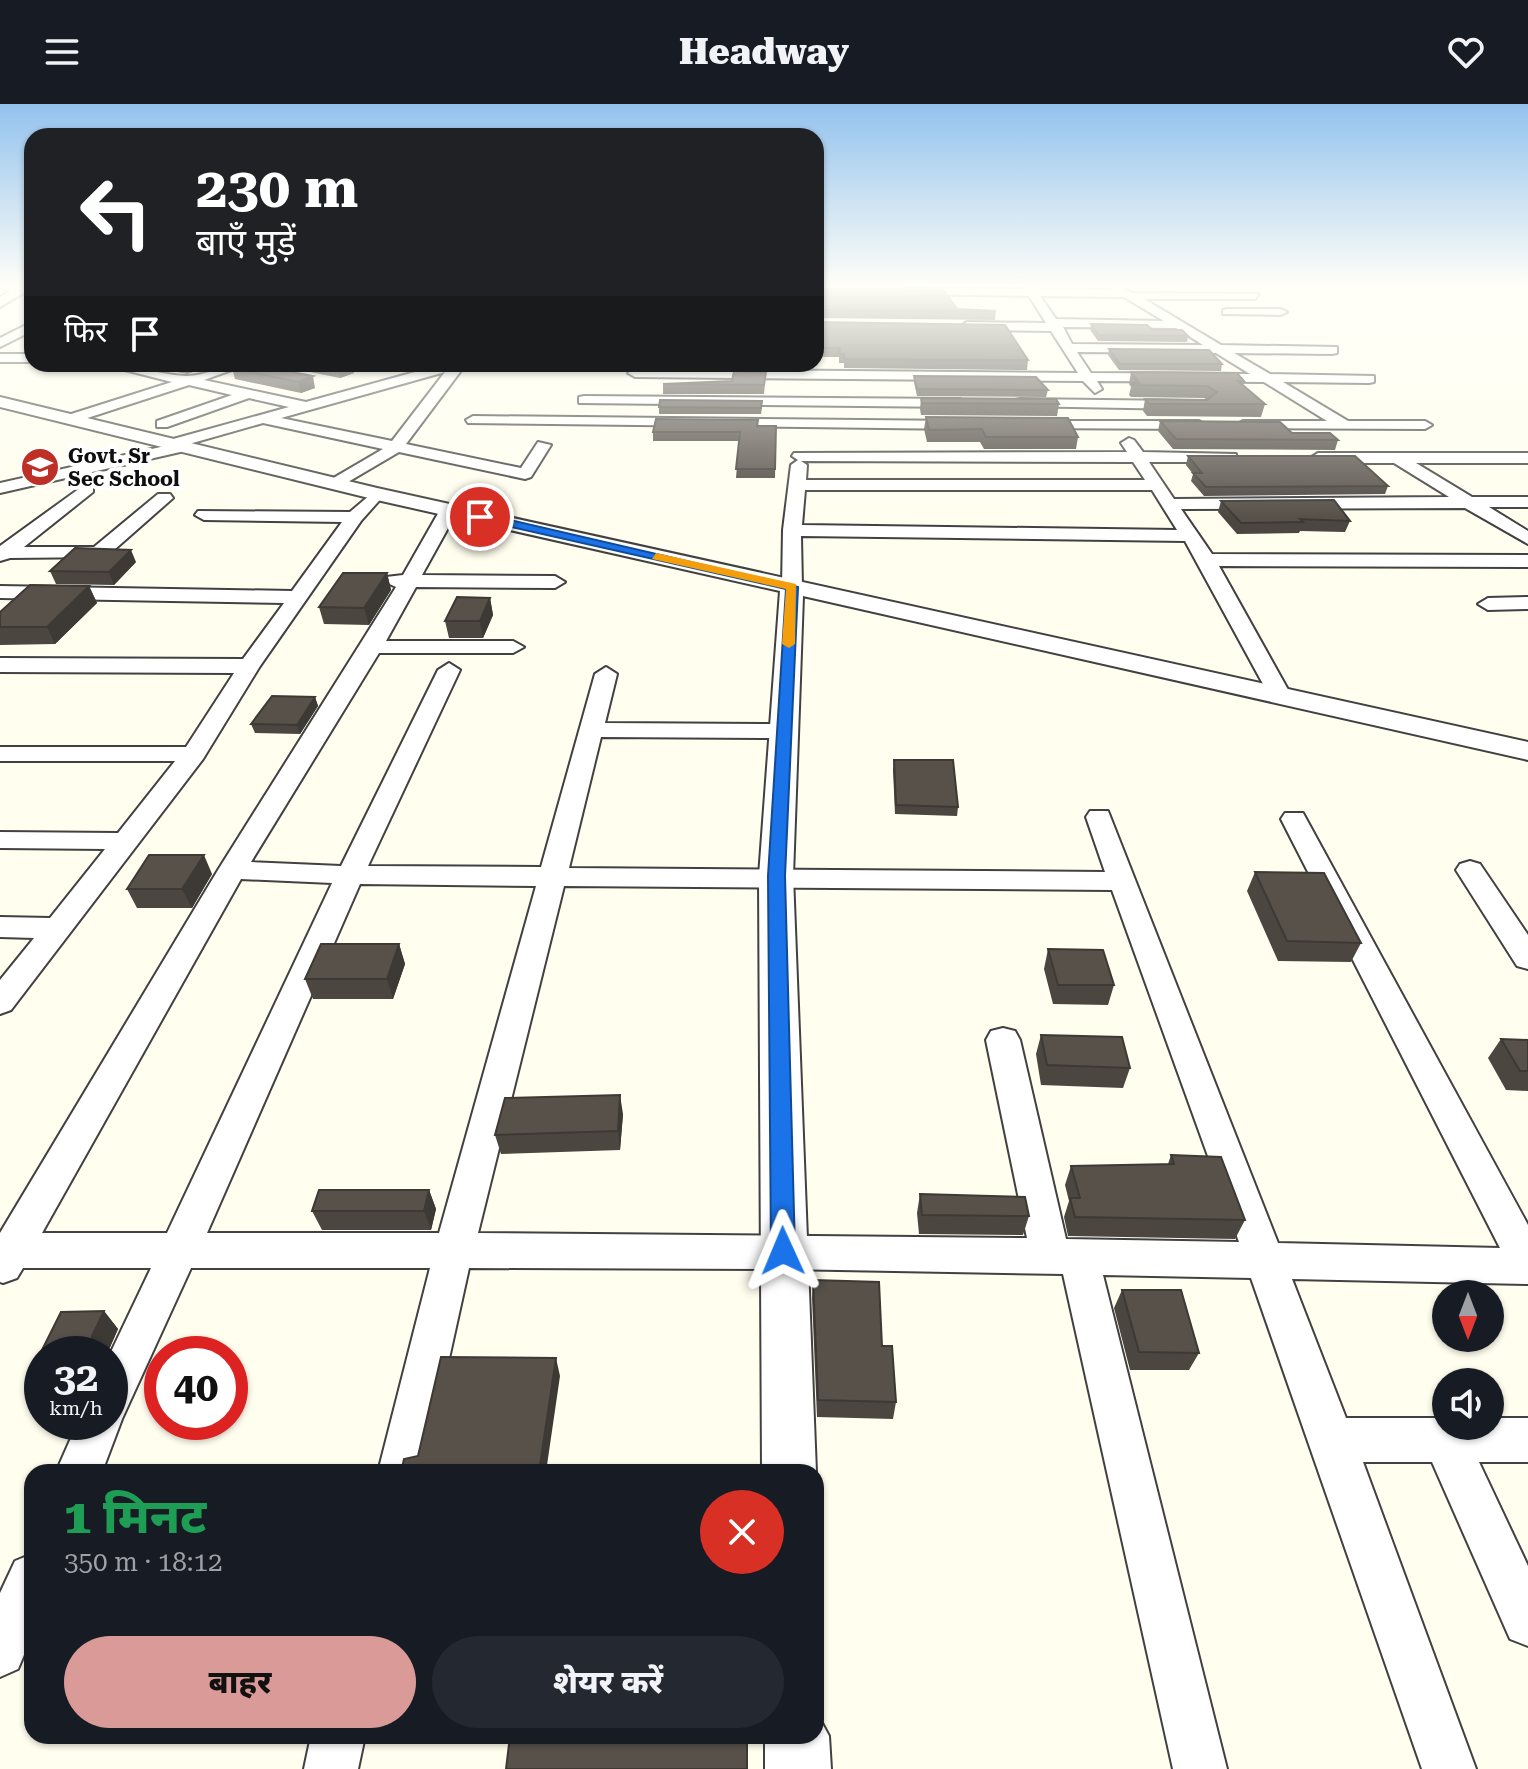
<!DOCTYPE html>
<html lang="hi">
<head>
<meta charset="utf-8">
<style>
  :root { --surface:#171b24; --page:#242831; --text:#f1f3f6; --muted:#9ea1a6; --accent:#da9b98 }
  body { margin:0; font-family:"Roboto Serif","Noto Sans Devanagari",serif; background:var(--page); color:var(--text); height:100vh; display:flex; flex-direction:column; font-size:30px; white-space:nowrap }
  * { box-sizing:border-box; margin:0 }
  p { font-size:26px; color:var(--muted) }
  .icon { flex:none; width:44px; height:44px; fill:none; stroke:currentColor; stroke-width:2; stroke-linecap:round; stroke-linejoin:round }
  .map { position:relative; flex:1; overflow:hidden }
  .details { position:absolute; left:24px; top:1360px; width:800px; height:280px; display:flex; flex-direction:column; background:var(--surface); border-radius:24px; box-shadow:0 2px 6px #0004 }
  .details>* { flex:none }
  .guide { position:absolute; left:24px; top:24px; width:800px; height:244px; border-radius:24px; box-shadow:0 2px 6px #0004; background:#202124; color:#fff; overflow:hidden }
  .needle { width:52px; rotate:180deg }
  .fabs { position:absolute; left:1432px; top:1176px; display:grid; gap:16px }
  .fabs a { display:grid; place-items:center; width:72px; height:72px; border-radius:50%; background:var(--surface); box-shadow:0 2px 6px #0004; font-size:40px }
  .speed { position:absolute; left:24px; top:1232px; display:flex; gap:16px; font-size:40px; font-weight:700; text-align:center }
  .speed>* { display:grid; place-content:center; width:104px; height:104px; border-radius:50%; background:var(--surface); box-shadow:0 2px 6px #0004; line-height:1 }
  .speed small { font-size:20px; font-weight:400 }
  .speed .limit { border:12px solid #d22; background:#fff; color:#111 }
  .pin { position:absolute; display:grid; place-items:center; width:68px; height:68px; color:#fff; margin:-34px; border:4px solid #fff; border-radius:50%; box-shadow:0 2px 8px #0007 }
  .me { position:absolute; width:88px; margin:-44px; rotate:359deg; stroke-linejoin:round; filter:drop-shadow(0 0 6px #0008) }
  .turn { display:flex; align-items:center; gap:28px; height:168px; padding:0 40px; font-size:36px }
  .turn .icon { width:104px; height:104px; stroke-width:2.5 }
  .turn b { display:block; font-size:56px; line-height:68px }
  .then { display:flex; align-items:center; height:76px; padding:0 40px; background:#0003; gap:16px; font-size:30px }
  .round { display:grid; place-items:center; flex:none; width:84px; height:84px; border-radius:42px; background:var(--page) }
  .summary { display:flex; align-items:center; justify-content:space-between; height:136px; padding:0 40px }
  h1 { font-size:48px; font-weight:800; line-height:60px; color:#1e9e55 }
  .button { display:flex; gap:16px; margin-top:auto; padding:16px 40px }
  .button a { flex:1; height:92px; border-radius:48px; background:var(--accent); color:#111; font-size:32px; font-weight:800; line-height:92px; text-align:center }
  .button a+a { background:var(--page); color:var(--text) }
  header { display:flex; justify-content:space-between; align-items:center; height:104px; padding:0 40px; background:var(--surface); font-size:36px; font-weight:800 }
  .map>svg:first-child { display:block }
</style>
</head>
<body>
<header><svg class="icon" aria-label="menu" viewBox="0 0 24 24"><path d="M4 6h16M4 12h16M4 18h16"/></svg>Headway<svg class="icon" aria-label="heart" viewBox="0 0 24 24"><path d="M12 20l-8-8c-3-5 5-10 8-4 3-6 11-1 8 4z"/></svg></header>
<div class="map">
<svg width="1528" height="1665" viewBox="0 0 1528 1665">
  <rect width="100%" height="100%" fill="#fffeef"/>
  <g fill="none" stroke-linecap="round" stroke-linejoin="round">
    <g stroke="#414141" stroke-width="4">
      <path id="minor" d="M1022 180H1032L1036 185 1113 186 1105 180H1117L1132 189 1259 190 1255 195H1144L1221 241 1337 243V249L1332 250 1234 249 1270 270 1374 272V278L1369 279 1283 278 1348 317H1425L1432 321 1425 325 1238 324 1236 321 1243 317H1327L1264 278 1097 277 1102 285 1095 289 1083 277 635 273 628 269 635 265 1078 269 1051 227 967 226 961 222 967 218 1046 219 1029 192 905 190 899 187 905 184 1025 185ZM1040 192 1124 193 1164 217 1056 215ZM1063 223 1176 224 1203 241 1072 240ZM1077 248 1216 249 1250 270 1091 269Z
        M1227 205H1281L1287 208 1281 211 1223 210V206Z
        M32 218V227L0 243V234Z
        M0 250H32V258H0Z
        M101 260C130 260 156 270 185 272 203 273 226 260 248 260L204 276 306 298 444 260H466L406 340 521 364 538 338 551 341 531 373 525 375 399 348 336 385 328 380 330 376 383 345 263 319 189 340V346L0 389V379L165 342 166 337 289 303 249 294 167 323H157V317L232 291 189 281 75 318H65V312L172 278ZM445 268 392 337 281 314Z
        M584 292 960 295 967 299 960 303 579 299V293Z
        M1020 295 1184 297 1191 301 1184 305 1015 302V296Z
        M473 312 963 317 970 321 963 325 468 319 466 316Z
        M1031 317H1199L1206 321 1199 325 1026 324 1024 321Z
        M1129 334 1134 336 1143 348 1236 350V356L1230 358H1149L1174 395 1449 393 1394 359H1318L1310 354 1318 349H1528V359H1416L1472 393H1528V403H1489L1528 427V440L1465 404 1181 405 1212 450 1528 451V463L1219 462 1291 591 1280 598 1269 591 1185 437 801 432 802 483 792 489 782 483 783 426 791 361 798 356 792 352 794 349 1127 348 1121 339ZM801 357 1133 358 1145 376H806L807 361ZM805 386H1152L1177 426 802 421Z
        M87 379 93 380V388L24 443H94L158 390H170L173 394 106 453 10 454 0 457V442Z
        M377 385 385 390 361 417 260 562 203 655 11 906 0 910V876L34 834 0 833V813L50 814 105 745 0 744V728L118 729 175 657H0V643H186L234 569 0 568V554L243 555 284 499 0 494V482L292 487 342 418 204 416 195 411 198 407 350 408Z
        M449 401 458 406 422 471 555 472 565 478 555 484 416 483 386 537H513L524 543 513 549H379L251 758 341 762 438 566 449 559 460 566 368 762 541 763 595 570 606 563 617 570 605 619 784 620 796 627 784 634 601 633 569 764 1105 768 1086 713 1090 707H1108L1278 1139 1500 1144 1281 715 1285 709H1303L1528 1121V1180L1292 1175 1346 1314H1446V1322H1490V1314H1528V1358H1479L1528 1462V1542L1510 1535 1432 1358H1363L1476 1665H1422L1251 1174 1103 1171 1227 1665H1173L1063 1170 783 1165 469 1164 424 1368H378L430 1164H191L122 1315 102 1368H56L78 1318H110V1250L151 1164H23L17 1174 3 1179 0 1178V1129L218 766 396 483 383 477 386 473 403 471 440 406ZM241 775 332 779 167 1129H42ZM360 780 536 782 439 1129H207ZM564 782 1112 786 1239 1138 1066 1135 1020 936 1015 927 1003 924 991 927 986 936 1027 1134 478 1129Z
        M1528 493V505L1488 506 1478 500 1488 494Z
        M1470 757 1480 760 1528 831V865L1517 862 1456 766 1460 760Z
        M32 1450V1532L18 1565 0 1573V1489L15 1457Z
        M311 1632H365L358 1665H304Z"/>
    </g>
    <g stroke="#414141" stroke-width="4">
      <path id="tertiary" d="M0 180H14L27 187 0 203V193L10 187 0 183Z
        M0 293 377 384 1528 638V656L803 492 793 772 816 1368H762L759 772 780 487 377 396 0 303Z
        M816 1608 829 1632 831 1665H765V1632H816Z"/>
    </g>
    <use href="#minor" fill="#fff" fill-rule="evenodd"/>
    <use href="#tertiary" fill="#fff" fill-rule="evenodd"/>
  </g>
  <path fill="#4b4640" d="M816 180H921V181Z
    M816 184 957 205 996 207 995 216 816 214Z
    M816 218 1028 256 1027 266 844 264V259H839V253H816Z
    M1091 220 1153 226 1188 232 1187 238 1098 237 1090 226Z
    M1109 245 1222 260 1221 267 1119 266 1108 251Z
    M136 260H207L199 266 187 270Z
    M244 260 315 284 301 289 235 275 232 264Z
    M274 260H335L352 263 354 269 340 274 275 261Z
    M738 260H769V263H738Z
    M766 268 764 290H663V280L732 277Z
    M1131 268 1244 277 1243 281 1265 300 1261 313 1147 312 1143 307 1145 295 1207 296 1204 294 1131 293 1129 291 1131 283 1129 280Z
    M914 272 1048 286 1046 293 917 292 914 278Z
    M921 294 1059 300 1057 312 921 311 920 305Z
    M659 303 762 304 761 310H659Z
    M926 313 1078 333 1076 345H984L980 338H927L924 325Z
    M1160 317 1292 329 1338 336 1335 346 1173 345 1158 327Z
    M758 322H776L775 374H736L739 337H653V328Z
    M1188 352 1388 382 1385 390 1204 392 1191 377 1193 370 1186 361Z
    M1221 397 1350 417 1345 428 1300 427 1299 429 1237 430 1218 408Z
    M136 458 114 481 56 480 50 467Z
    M387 469 391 486 369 521 324 520 319 503Z
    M89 482 97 499 55 540 0 541V508Z
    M490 494 493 511 483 534H449L445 517Z
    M315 593 318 602 300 630 255 629 251 620Z
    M894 656 958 703 957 712 895 710 893 666Z
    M1255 768 1361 839 1351 858 1278 857 1247 787Z
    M212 770 192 804H137L127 785Z
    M399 840 405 860 393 895H313L305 875Z
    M1048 845 1114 881 1108 901 1053 900 1044 865Z
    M1041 931 1130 964 1123 984 1041 981 1036 950Z
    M1501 935 1528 936V987L1506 986 1488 954Z
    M623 1010 620 1046 501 1050 495 1031Z
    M1171 1051 1245 1116 1235 1135 1068 1132 1064 1113 1069 1097 1065 1081 1071 1062 1168 1060Z
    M429 1086 436 1105 431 1126H322L312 1107Z
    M920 1090 1029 1112 1023 1131 919 1130 917 1109Z
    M813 1176 882 1242 896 1298 893 1315 817 1313 812 1194Z
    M1122 1186 1199 1249 1189 1266H1130L1114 1204Z
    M104 1207 118 1225 107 1250H42V1288L28 1274 61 1208Z"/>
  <path fill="#3d3934" d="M196 260H207L199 266 187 270 185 263Z
    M352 263 354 269 340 274 339 268Z
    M313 272 315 284 301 289 298 278Z
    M131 446 136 458 114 481 109 468Z
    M387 469 391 486 369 521 364 504Z
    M89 482 97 499 55 540 47 523Z
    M490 494 493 511 483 534 480 517Z
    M315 593 318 602 300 630 297 621Z
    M204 751 212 770 192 804 182 785Z
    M399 840 405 860 393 895 387 875Z
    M620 991 623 1010 620 1046 618 1027Z
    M429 1086 436 1105 431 1126 424 1107Z
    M104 1207 118 1225 107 1250H91L92 1232Z
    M556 1254 560 1272 546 1368H539Z"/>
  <path fill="#57514a" stroke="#3d3934" stroke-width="2" d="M816 184 944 186 957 205 996 207 816 206V207Z
    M816 218 1005 221 1028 256 844 255V250H839L840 244H816Z
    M1091 220 1147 221 1153 226H1182L1188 232 1099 231Z
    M1109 245 1209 246 1222 260H1120Z
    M167 260H196L185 263Z
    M244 260H250L313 272 298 278 232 264Z
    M300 260H335L352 263 339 268Z
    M734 267 766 268 764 281 663 280 732 277Z
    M1131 268 1237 269 1244 277H1238L1265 300H1149L1145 295 1207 296 1217 288 1207 282 1134 281 1132 279H1139Z
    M914 272 1036 273 1048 286 917 285Z
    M921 294 1056 295 1059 300 922 299Z
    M660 296 762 297 761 304 659 303Z
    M926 313 1068 314 1078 333H986L982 325 929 326Z
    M656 315 758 316 757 322H776L775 365H736L740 328H653Z
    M1160 317 1280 318 1292 329H1330L1338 336 1176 335Z
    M1188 352H1355L1388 382 1206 383 1193 369H1202Z
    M1334 396 1350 417 1300 415 1303 418 1241 419 1221 397Z
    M75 444 131 446 109 468 50 467Z
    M343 469H387L364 504 319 503Z
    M30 481 89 482 47 523H0V508Z
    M457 493 490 494 480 517H445Z
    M272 592 315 593 297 621 251 620Z
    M894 656H953L958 703 896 701Z
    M149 751H204L182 785H127Z
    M1255 768 1324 769 1361 839 1287 837Z
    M321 840H399L387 875H305Z
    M1048 845 1103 846 1114 881H1058Z
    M1041 931 1122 933 1130 964 1047 961Z
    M1501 935 1528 936V967H1520Z
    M620 991 618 1027 495 1031 505 994Z
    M1171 1051 1221 1053 1245 1116 1075 1113 1070 1094H1080L1071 1062 1174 1060Z
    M319 1086H429L424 1107H312Z
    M920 1090 1025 1093 1029 1112 922 1111Z
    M813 1176 879 1178 882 1242H892L896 1298 818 1296Z
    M1122 1186H1181L1199 1249 1139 1248Z
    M104 1207 92 1232 91 1250H42V1274H28L61 1208Z
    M441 1253 556 1254 539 1368H401L404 1355 418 1352Z
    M510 1632H747V1665H506Z"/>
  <linearGradient id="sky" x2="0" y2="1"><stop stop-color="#93c2ee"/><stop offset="0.44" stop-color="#fffff8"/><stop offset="1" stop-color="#fffff8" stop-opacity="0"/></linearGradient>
  <rect width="1528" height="413" fill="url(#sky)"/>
  <path fill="#1a73e8" stroke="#114b97" stroke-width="2" d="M480 409 798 483 785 772 795 1147 791 1154 783 1157 774 1154 771 1147 768 772 786 485 476 415Z"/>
  <path fill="#f59e0b" d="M656 449 796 480 795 540 789 544 782 540 786 485 652 455Z"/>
  <defs>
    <g id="school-disc" transform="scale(2)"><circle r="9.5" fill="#be3026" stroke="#fff"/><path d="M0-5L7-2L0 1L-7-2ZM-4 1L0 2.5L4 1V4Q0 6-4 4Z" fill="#fff"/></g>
  </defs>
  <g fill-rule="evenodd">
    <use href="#school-disc" x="40" y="363"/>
  </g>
  <g text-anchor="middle" stroke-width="8" stroke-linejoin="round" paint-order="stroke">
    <g font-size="20" font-weight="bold" fill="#0e0e0e" stroke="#fff" text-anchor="start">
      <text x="68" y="359">Govt. Sr<tspan x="68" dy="23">Sec School</tspan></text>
    </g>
  </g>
</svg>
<div class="fabs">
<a><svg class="needle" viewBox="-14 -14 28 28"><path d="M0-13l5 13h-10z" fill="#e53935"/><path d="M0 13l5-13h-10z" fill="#9ea1a6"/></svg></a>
<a><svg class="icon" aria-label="sound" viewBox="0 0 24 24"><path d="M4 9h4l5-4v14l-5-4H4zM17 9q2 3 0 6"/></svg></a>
</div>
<div class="speed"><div>32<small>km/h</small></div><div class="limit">40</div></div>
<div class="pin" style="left:480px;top:413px;background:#d93025"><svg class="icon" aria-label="arrive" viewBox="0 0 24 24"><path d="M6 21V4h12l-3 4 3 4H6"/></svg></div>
<svg class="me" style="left:783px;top:1147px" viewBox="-20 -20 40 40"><path d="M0-17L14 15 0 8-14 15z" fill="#1a73e8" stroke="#fff" stroke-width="4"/></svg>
<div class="guide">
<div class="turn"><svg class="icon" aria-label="left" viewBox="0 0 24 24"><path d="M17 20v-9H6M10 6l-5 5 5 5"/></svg><div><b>230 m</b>बाएँ मुड़ें</div></div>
<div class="then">फिर<svg class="icon" aria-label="arrive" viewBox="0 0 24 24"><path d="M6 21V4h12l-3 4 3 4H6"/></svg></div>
</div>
<section class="details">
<div class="summary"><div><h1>1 मिनट</h1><p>350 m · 18:12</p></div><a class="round" style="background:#d93025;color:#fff"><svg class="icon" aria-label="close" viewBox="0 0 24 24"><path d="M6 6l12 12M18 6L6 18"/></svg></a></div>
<div class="button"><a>बाहर</a><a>शेयर करें</a></div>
</section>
</div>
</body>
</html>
